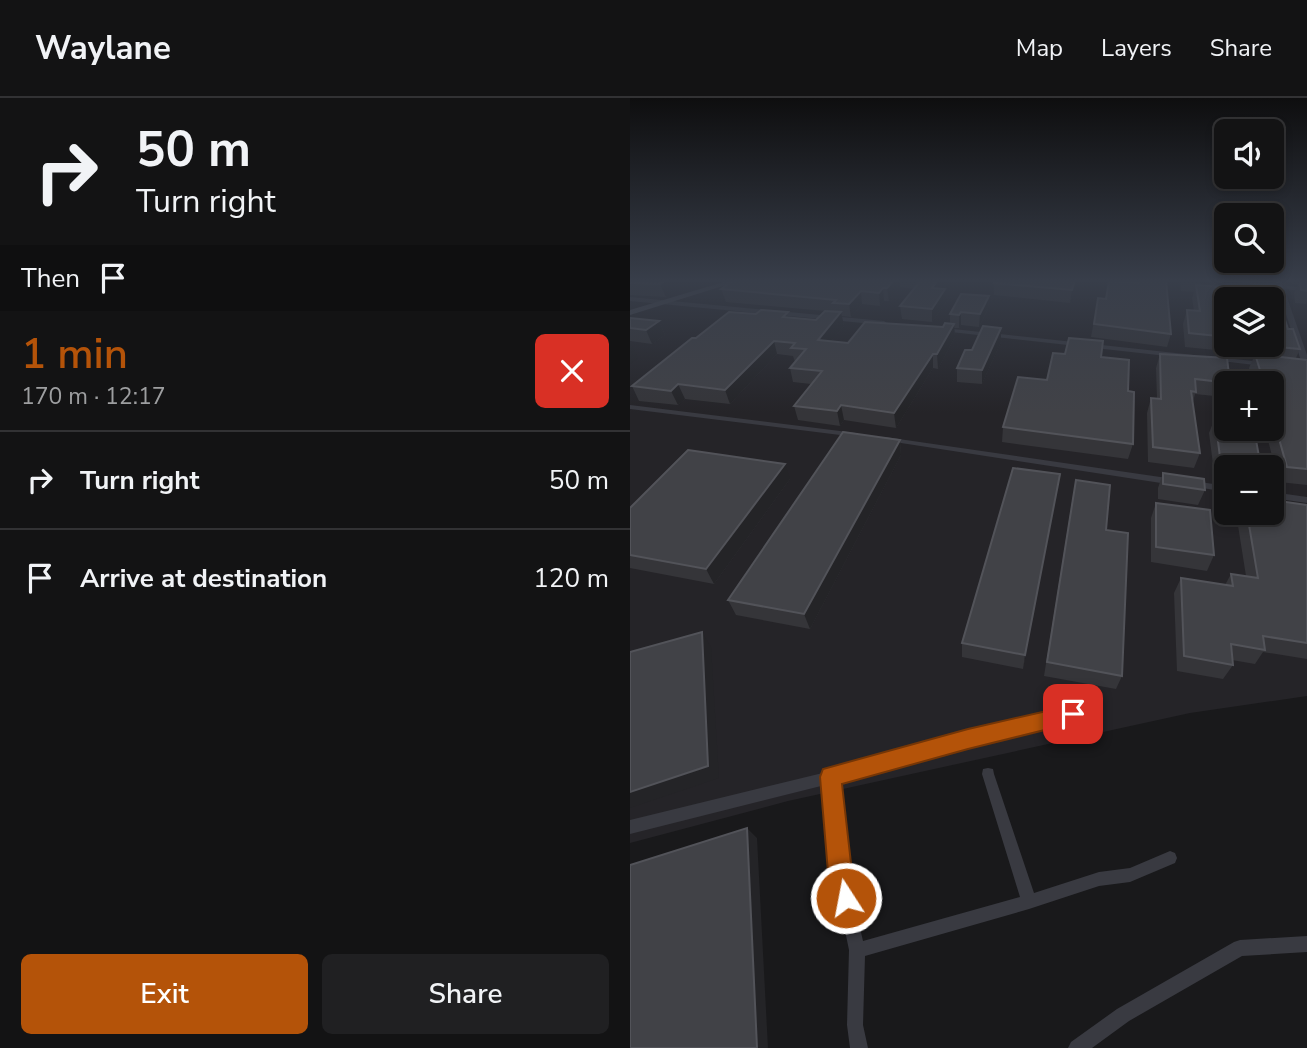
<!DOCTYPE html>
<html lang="en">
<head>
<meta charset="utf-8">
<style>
  :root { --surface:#131314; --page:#202022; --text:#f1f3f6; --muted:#9d9ea0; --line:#323234; --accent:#b45309 }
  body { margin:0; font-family:"Nunito Sans",sans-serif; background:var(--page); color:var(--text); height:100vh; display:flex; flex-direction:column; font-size:26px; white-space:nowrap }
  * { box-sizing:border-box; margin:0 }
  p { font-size:23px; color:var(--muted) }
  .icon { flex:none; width:38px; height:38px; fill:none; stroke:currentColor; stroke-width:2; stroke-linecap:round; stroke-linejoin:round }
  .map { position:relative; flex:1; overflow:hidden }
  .details { display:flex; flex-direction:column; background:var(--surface); width:630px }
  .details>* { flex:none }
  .hud { background:#131314; color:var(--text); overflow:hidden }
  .fabs { position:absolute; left:584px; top:21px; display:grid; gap:14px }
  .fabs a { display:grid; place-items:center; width:70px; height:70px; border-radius:10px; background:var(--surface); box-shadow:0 4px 10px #0003,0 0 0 2px var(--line); font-size:35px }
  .pin { position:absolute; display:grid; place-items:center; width:60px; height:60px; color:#fff; margin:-30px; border-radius:14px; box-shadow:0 4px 10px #0006 }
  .me { position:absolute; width:77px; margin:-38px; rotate:349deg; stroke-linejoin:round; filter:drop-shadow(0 0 5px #0008) }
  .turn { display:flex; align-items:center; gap:24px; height:147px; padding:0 21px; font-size:32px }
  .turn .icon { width:91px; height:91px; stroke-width:2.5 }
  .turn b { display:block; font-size:49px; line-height:60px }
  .then { display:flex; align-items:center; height:66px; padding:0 21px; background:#0003; gap:14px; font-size:26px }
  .round { display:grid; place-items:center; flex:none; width:74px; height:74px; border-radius:10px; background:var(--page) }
  .headline { display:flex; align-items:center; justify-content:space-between; height:119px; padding:0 21px }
  h1 { font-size:42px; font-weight:600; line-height:52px; color:var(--accent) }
  .button { display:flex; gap:14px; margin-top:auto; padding:14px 21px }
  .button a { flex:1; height:80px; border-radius:10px; background:var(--accent); color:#fff; font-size:28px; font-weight:600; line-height:80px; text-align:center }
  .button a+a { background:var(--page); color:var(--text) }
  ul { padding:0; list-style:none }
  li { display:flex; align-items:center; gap:21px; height:98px; padding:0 21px; border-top:2px solid var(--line) }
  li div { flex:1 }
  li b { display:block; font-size:26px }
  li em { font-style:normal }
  header { display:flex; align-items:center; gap:42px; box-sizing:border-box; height:98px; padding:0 35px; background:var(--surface); border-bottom:2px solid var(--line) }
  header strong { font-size:33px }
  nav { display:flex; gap:38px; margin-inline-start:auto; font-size:24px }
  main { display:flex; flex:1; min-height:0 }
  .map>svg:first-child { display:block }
</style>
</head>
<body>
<header>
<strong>Waylane</strong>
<nav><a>Map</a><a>Layers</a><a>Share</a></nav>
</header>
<main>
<section class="details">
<div class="hud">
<div class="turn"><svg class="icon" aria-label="right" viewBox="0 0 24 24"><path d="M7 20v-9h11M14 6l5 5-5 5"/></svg><div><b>50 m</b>Turn right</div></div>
<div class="then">Then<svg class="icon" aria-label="arrive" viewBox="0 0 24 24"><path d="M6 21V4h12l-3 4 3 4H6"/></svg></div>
</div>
<div class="headline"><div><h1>1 min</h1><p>170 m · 12:17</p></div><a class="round" style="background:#d93025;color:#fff"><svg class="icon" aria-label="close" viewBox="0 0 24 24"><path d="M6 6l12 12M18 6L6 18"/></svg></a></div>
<ul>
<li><svg class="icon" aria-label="right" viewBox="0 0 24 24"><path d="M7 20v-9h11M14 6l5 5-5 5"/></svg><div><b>Turn right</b></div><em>50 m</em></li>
<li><svg class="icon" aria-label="arrive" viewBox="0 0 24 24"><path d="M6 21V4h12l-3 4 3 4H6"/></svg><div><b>Arrive at destination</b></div><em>120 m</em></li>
</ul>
<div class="button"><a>Exit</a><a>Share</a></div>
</section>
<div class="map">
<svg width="677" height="950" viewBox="0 0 677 950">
  <rect width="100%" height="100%" fill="#19191b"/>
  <path fill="#252428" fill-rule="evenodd" d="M0 182H677V598L560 615 158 703 0 745ZM597 201H642V247H597ZM597 285H642V331H597ZM597 369H642V415H597Z"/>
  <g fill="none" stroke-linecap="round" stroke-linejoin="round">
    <path fill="#393a41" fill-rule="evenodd" d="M650 187 677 190V194L648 190V188Z
      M0 199 254 223 257 225 254 227 0 203Z
      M314 230 564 257 567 259 564 261 312 233V231Z
      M585 259 633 264 636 266 633 268 583 262 582 261Z
      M0 307 226 335 230 337 226 339 0 311Z
      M255 339 544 381 548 384 544 387 258 343 254 341Z
      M563 383 597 388V394L560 388V384Z
      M642 394 677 399V405L642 400Z
      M443 611 447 612 449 616 447 620 443 621 338 647 208 683 217 774 233 843 390 799 352 676 353 671 358 670 363 671 364 676 404 795 469 774 500 770 540 753 545 755 547 760 545 765 500 784 469 788 399 811 235 858 233 927 238 950H220L217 927 219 852 203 774 195 687 0 736V722L201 673 338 635Z
      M677 838V854L612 858 499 923 462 950H438L441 944 487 911 604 844 610 842Z"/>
    <path fill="#393a41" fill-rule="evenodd" d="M645 182H651L677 257V271L673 269Z"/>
    <path fill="#474951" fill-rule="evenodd" d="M100 182H112L0 217V212Z"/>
  </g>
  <path fill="#353539" d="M0 182H45L48 191 36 199 0 197Z
    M104 182H319L312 191 316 204 302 224 272 221 270 208 285 191 270 189 259 203H254L250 208 232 206 221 219 212 218 214 228 201 243 218 245 313 229 320 225V216L359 198 358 211 349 229 331 227 329 230H324L325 239 308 271 303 270 266 330 214 322 210 328 168 322 164 308 181 286 163 284 160 270 165 264 163 258 147 256 100 306 55 301 48 307 9 303 2 288 66 240 159 219 186 222 195 213 96 204 91 191Z
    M365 182H452L451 185 447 184 440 205 364 197V185Z
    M506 182H538L537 188 541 236 537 249 461 239 468 200 476 201 479 183 506 185Z
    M550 182H572L570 188 596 190 595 182H650L652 190 647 203 606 196 597 201V247H598L596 253 555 249 553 226 557 212 564 213 562 200 564 194 551 193Z
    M661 182H677V203L676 206 665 205 664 195 668 187 663 186Z
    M0 220 29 223 35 237 22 246 0 243Z
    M658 231 670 251 666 260 677 262V387L649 384 635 331H642V285H623L619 270 623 261 615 260 613 247H642Z
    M371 244 352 286 327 284V270L342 252Z
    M530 256 600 285H597V293L594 299 565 296 563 304 570 355 564 370 518 364 517 315 521 300 527 301 526 270Z
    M471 259 498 293 503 346 498 361 372 344 373 329 417 282Z
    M585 320 630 364 628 369H597V376L584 374 579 335Z
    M270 342 271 357 180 531 106 517 98 502Z
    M533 375 575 392 568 407 528 401V390Z
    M430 376 393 571 332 559V545Z
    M160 381 84 486 0 470V410Z
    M443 397 476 432 492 578 486 591 414 578Z
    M526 405 584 457 577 473 521 464V420Z
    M677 407V561L633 554 625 566 602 562 603 567 593 581 547 573 544 495 551 480 595 487 601 476 616 478 606 415H642Z"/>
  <path fill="#242427" d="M36 182H45L48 191 36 199 30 186Z
    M264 182H270V189L259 203 257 190Z
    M308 182H319L303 203 302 190Z
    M445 182H447V184L440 205 442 192Z
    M253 190 254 203 250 208 249 195Z
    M315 191 316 204 302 224V211Z
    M231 193 232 206 221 219 219 206Z
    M359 198 358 211 349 229 350 216Z
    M211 214 214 228 191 255 188 242Z
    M331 214V227L329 230V217Z
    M29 223 35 237 22 246 16 232Z
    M324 226 325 239 308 271 307 256Z
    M371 230V244L352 286V272Z
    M144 243 147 256 100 306 95 292Z
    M1 246 8 260 0 266V247Z
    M303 256V270L266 330 264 315Z
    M48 286 55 301 48 307 41 293Z
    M211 307 214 322 210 328 207 313Z
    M270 342 271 357 180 531 174 516Z
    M155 366 160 381 84 486 76 471Z
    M427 391 393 571 395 557Z
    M72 534 81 549 89 680 0 710V694Z
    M117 730 127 740 138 950H127Z"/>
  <path fill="#414247" stroke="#525359" stroke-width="2" d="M0 182H36L30 186 0 185Z
    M104 182H264L257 190H253L249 195 231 193 219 206 203 205 206 202 91 191Z
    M291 182H308L302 190 315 191 302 211 270 208Z
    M365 182H445L442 192 364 185Z
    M508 182H536L541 236 464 226 468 200 476 201 479 183 508 185Z
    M602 182H650L652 190Z
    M670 183H677V193L671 192Z
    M566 187 604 190 607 201H597V206L594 205 597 219V239L559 235 557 212 570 213Z
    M331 196 359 198 350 216 331 214 329 217 320 216Z
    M131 212 158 214 153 219 186 222 195 213 211 214 188 242 218 245 235 224 313 229 315 225 324 226 307 256H303L264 315 211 307 207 313 164 308 192 273 160 270 176 251 161 250 165 245 144 243 95 292 48 286 41 293 2 288 62 240H66L99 214 126 216Z
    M642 215 653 216 658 231H663L670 251 628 247H642Z
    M0 220 29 223 16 232 0 230Z
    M353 228 371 230 352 272 327 270 335 252H342Z
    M439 240 473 243 471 259 499 262 498 293 504 294 503 346 373 329 388 279 417 282 423 255 435 256Z
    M530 256 597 260 600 285 565 281 566 294 561 293 570 355 523 349 521 300 531 301Z
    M625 256 677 262V371L657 369 642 316V285H634Z
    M585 320 597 321V331H624L630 364 590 359Z
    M213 334 270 342 174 516 98 502Z
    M58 352 155 366 76 471 0 457V410Z
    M383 370 430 376 395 557 332 545Z
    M533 375 574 381 575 392 533 386Z
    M446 382 480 387 476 432 498 435 492 578 417 564Z
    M642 402 677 407V545L633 538 635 552 601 546 603 567 554 558 551 480 603 488 601 476 628 480 617 415H642Z
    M526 405 580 412 584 457 526 449Z
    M72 534 78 668 0 694V554Z
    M117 730 127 950H0V767Z"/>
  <linearGradient id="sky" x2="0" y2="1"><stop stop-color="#0e0e0f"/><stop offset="0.58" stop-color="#383e4a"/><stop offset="1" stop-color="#383e4a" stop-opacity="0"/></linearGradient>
  <rect width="677" height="315" fill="url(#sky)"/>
  <path fill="#b45309" stroke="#753606" stroke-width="2" d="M443 607 450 610 453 616 450 622 443 625 338 651 212 686 222 774 228 800 225 809 216 813 207 809 198 774 190 679 193 671 338 631Z"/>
</svg>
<div class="fabs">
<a><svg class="icon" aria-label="sound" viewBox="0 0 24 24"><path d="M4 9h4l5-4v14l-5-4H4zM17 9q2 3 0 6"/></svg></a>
<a><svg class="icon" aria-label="search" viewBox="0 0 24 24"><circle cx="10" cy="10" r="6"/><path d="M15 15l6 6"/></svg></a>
<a><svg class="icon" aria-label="layers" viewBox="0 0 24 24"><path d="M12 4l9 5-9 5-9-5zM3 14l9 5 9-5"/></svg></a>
<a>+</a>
<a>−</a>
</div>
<div class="pin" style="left:443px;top:616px;background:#d93025"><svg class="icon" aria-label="arrive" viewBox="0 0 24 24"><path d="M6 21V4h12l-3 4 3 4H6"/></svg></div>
<svg class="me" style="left:216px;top:800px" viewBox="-20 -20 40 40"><circle r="17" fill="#b45309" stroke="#fff" stroke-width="3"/><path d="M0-11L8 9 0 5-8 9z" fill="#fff"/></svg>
</div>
</main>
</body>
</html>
